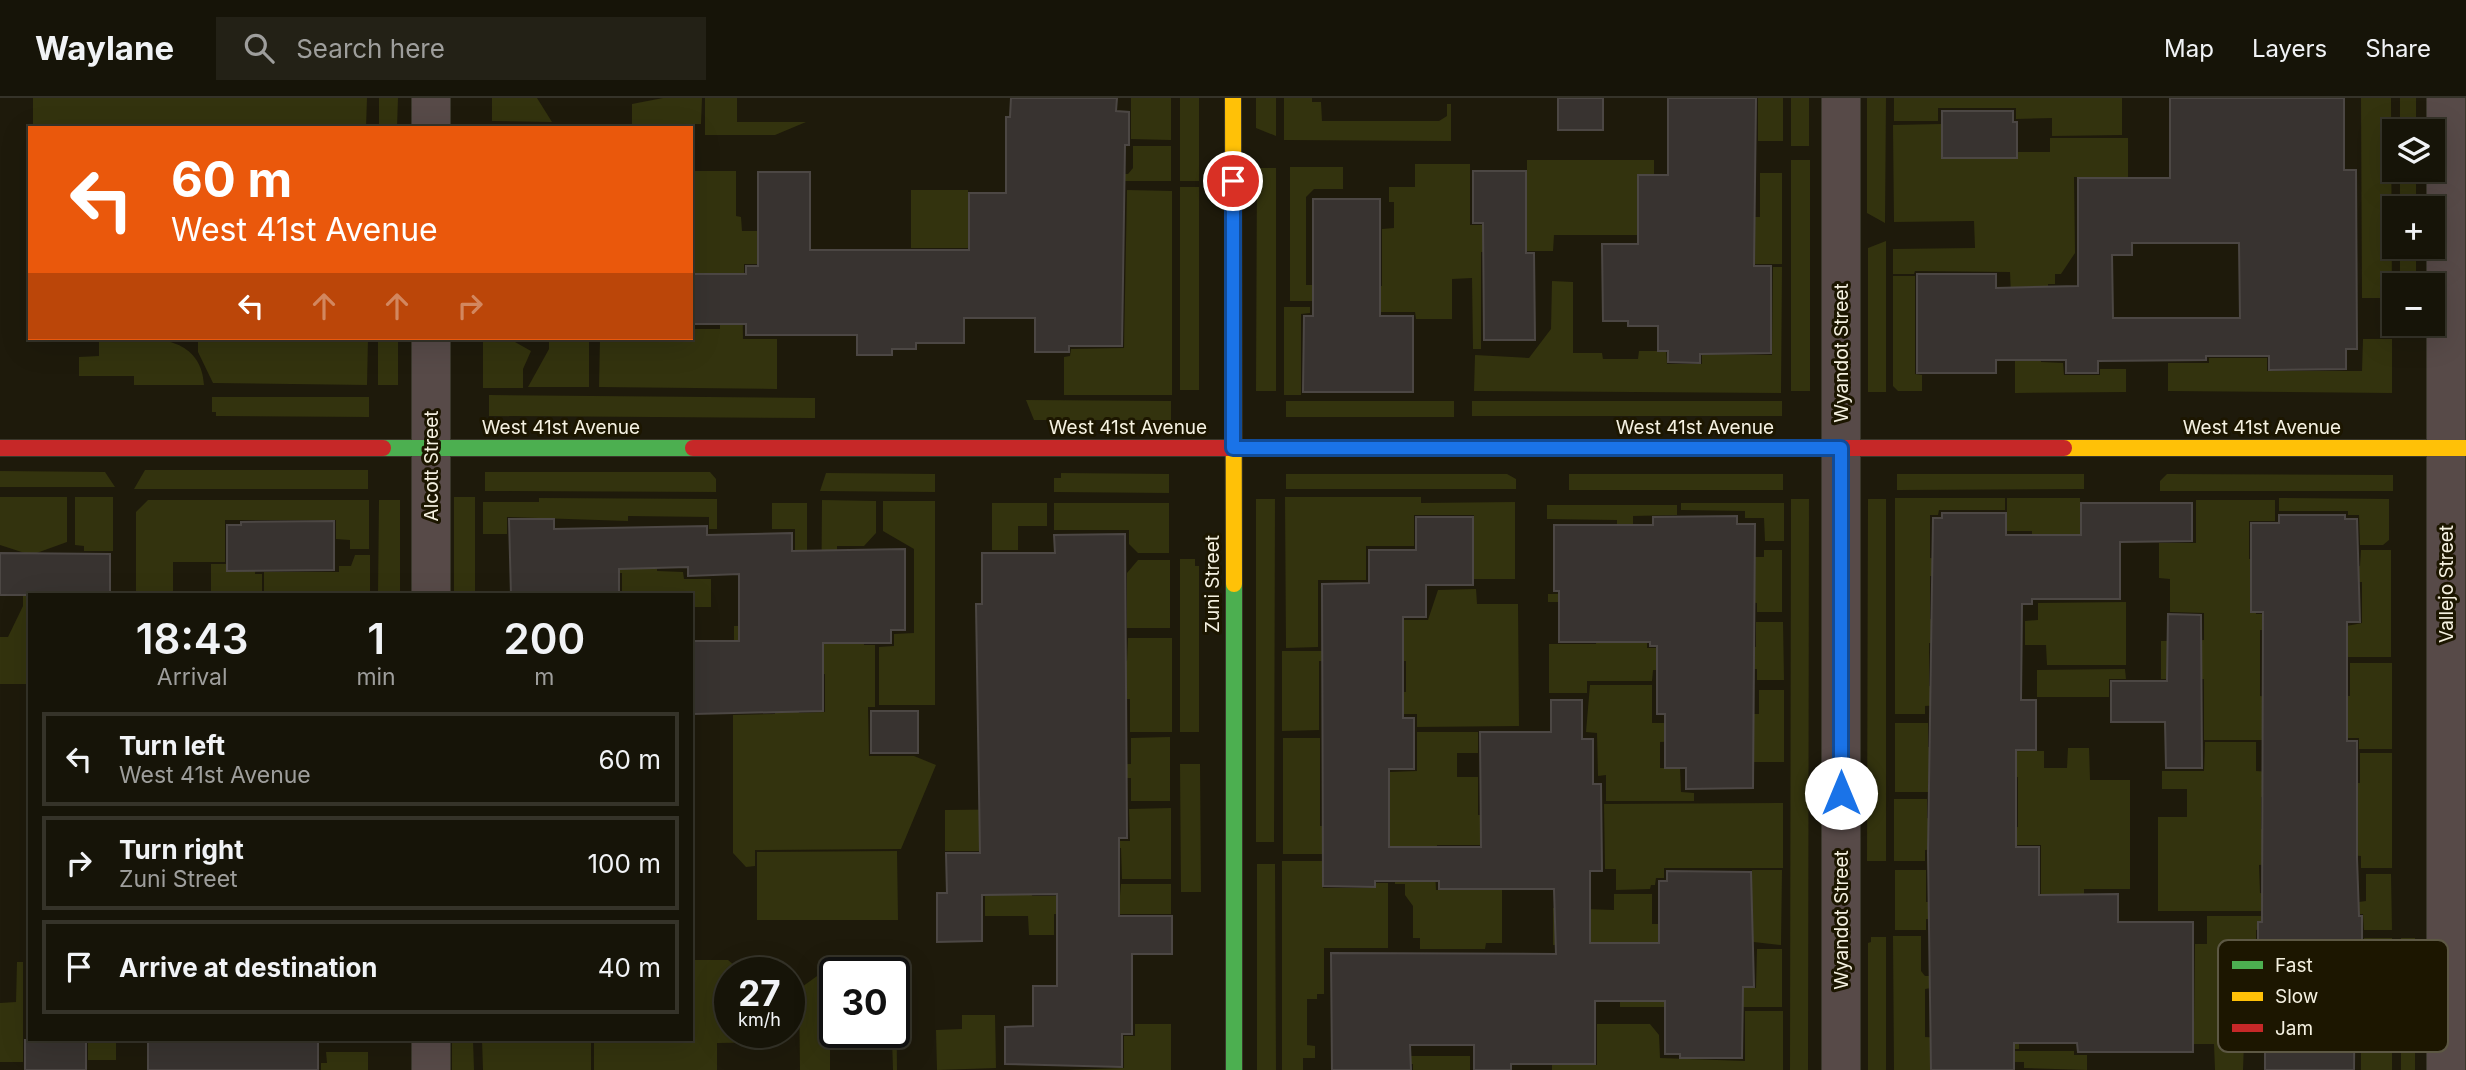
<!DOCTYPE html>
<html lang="en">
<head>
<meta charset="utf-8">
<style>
  :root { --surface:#161408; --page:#232116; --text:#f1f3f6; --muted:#9e9e9c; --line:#353329 }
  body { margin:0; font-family:Inter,sans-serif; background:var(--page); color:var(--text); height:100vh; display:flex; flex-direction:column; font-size:26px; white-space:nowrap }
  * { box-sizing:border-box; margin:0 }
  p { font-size:23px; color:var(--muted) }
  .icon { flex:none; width:38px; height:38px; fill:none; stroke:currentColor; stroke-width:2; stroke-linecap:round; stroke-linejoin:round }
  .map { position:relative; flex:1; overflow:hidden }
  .side { position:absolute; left:28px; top:495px; width:665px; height:448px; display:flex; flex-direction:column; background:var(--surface); border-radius:0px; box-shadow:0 7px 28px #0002,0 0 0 2px var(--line) }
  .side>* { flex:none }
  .hud { position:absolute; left:28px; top:28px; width:665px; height:214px; border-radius:0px; box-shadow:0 7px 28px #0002,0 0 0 2px var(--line); background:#ea580c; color:#fff; overflow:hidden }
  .tools { position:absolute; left:2382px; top:21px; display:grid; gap:14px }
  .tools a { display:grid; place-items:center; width:63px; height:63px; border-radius:0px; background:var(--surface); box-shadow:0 7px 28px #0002,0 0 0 2px var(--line); font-size:35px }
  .speed { position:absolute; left:714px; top:859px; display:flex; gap:14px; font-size:35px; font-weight:700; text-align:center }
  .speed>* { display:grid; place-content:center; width:91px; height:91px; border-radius:50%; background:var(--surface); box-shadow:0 7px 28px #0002,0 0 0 2px var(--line); line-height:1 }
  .speed small { font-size:18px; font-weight:400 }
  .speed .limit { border:4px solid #111; border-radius:10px; background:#fff; color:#111 }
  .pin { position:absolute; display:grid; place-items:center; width:60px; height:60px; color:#fff; margin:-30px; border:4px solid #fff; border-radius:50%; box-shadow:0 2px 7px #0007 }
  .me { position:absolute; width:77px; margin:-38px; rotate:0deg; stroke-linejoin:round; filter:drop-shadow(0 0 5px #0008) }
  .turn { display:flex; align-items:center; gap:24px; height:147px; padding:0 28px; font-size:32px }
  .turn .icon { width:91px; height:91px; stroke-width:2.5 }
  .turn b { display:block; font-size:49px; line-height:60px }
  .lanes { display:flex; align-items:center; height:66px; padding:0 28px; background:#0003; justify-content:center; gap:35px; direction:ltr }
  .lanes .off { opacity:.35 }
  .eta { display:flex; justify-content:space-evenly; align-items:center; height:119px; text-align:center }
  .eta b { font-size:42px; font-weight:600; line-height:49px }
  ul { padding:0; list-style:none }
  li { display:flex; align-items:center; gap:21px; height:94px; margin:0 14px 10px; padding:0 14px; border:4px solid var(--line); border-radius:0px }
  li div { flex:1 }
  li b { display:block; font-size:26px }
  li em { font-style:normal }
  header { display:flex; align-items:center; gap:42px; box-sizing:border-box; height:98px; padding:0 35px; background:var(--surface); border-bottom:2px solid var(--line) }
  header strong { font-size:33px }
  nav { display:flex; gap:38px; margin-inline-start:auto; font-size:24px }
  .search { width:490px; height:63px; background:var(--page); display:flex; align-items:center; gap:18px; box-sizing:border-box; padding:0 24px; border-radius:0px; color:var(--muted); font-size:26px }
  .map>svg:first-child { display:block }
</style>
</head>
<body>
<header>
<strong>Waylane</strong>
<div class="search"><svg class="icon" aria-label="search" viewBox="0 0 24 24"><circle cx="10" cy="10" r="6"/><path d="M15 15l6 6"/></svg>Search here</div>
<nav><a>Map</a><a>Layers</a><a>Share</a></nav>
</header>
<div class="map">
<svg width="2466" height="972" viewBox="0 0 2466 972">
  <rect width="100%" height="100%" fill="#1e1a0b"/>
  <path fill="#33330e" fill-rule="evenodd" d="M33 0H367L366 30H33Z
    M379 0H398L397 30H379Z
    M492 0H537L552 24 492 23Z
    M663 0H702L701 26H632V6Z
    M705 0H737V24H806L775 37H705Z
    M1131 0H1171V42L1131 41Z
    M1180 0H1199V83H1180Z
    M1256 0H1276V38L1256 30Z
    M1284 0H1312V4H1321L1322 23H1439L1447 18V6H1451V43L1284 42Z
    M1758 0H1783V43H1758Z
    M1791 0H1809V48H1791Z
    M1867 0H1886L1885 125 1867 115Z
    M1894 0H2122V37L2052 38V20L2016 21V10H1938V23H1894Z
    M2361 0H2391L2392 200H2362Z
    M2400 0H2416V33H2400Z
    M1941 26 1942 61 2017 60V54H2050V40H2128V85H2115L2114 79H2074L2075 155 2061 176H2055V186H2048V198H2011L2010 174 1915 173 1914 176H1893V151L1975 150 1974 123 1894 124 1893 27Z
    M1133 48H1171V83H1041V76H1128L1133 70Z
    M1527 62H1654V87L1637 88V110L1717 119H1760V75H1782V166H1718L1665 137H1554L1553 153H1527Z
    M1791 62H1810V293H1791Z
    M1415 66H1470V127H1526V153L1481 154V251H1473L1472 180 1452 181V221H1416L1415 214H1337V188H1382V131L1394 130V104H1389V89H1415Z
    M1290 69H1343V91H1314L1306 99V187H1333V203H1290Z
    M1257 70H1276V293H1256Z
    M2400 72H2416V110H2400Z
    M691 73H736V118L741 119 742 133H808V166H744V175H691Z
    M1180 89H1199V292H1180Z
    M911 92H968V150H911Z
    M1127 92 1172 93V297H1064V259L1070 258 1071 251 1124 250Z
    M1886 143V294H1868V150Z
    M2400 149H2416V187H2400Z
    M1773 169H1782L1781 295 1474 293 1475 257 1529 260 1551 231 1552 183 1573 184V255H1602L1603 261H1638L1639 253H1666L1667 266H1702V256L1772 257Z
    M720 178H742L743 241H777V291L599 289 600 240 687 243 691 240V231H720Z
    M1893 178H1915V276L1922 277V293H1898L1893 288Z
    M1284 209H1310V215L1301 216V297H1284Z
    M99 240C138 240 201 231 204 287H134V278H79V259L99 258Z
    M238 240H368L367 287 213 285 198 254V243Z
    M378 240H398V287H378Z
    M483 240H515V244L531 253 523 271V290H483Z
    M549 240H589V289H528L549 251Z
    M2363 241H2392V295L2168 293V265H2209V260H2267V273H2362Z
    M2015 243H2041V264L2063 265 2064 277H2100V271H2126V294L2015 295Z
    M489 297 815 300V320L489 318Z
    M212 299H369V319L216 318V314H212Z
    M1026 302 1171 303V322H1034Z
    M1286 303H1454V319H1286Z
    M1472 303H1782V318H1472Z
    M145 372H368V391H134Z
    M0 373 105 374 115 389H0Z
    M485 374H710L716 381V394L485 393Z
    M826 375 935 376V394L820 393Z
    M1061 375 1169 376V395L1054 394V380H1061Z
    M1286 376H1507L1516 381V391H1286Z
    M1569 376H1783V392H1569Z
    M1897 376H2084V391L1897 392Z
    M2167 376 2393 377V393H2160V383Z
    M0 399H67V444L31 457 0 447Z
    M75 399H113V453H84V448L75 447Z
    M454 399H475V497H454Z
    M1285 399H1421V405L1515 404V481H1474V417H1414V448H1366V482H1318V549L1286 550Z
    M539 400 717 401V431H709V419L628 418V423L507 419V436H483V404H539Z
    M1895 400H2005V412H1939L1938 417H1930V460L1939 461V478H1930V521L1941 522V527H2022V541H1942L1941 545H1929V588L1940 589V607L1925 608V616H1895Z
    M2007 400H2080V443H2032V433H2007Z
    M2279 400 2389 401V442L2383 447H2360L2359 417H2348V413H2279Z
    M1256 401H1275L1274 744H1256Z
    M1791 401H1809L1808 972H1790Z
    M1868 401H1886V763H1867Z
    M148 402H369V451H350V442L336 441V422H225V464H173V497H136V414Z
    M379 402H400V497H378Z
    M822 402 876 403V435L864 448H837V530H821Z
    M2196 402H2275V423H2249V461H2276L2256 489V516H2265V532H2260V598L2270 599V642H2204V581H2161V543L2204 542V515L2170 514V481L2159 480V445H2196Z
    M883 403H935V607H879V549L894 548V536L914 535V451L883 433Z
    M772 405H807V553L795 517V431H772Z
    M992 405H1047V428H1018V452H992Z
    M1054 405H1169V455H1138L1129 446V432H1054Z
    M1681 405H1784V443H1765L1764 420H1745V413L1681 412Z
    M1547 407H1677V417L1633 418V467L1647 508V550H1659L1662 572H1653L1652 583H1587V595H1549V546H1596L1597 504H1548V496L1617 495V422L1547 421Z
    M657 435V473L683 474 684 481H711V509H691V497H622V475L521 476Z
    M1764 452H1782V514H1757V505L1746 504 1745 459H1764Z
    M2361 452H2391V559H2348V543H2270L2362 525V484H2348L2278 468H2360Z
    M355 457H370V497H264V474H339V468H351Z
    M1180 461H1195V468H1199V634H1180Z
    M1138 462H1170V530H1127V475Z
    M211 466H256L255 476H262V497H177L211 495Z
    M23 472 30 497V639L27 586H0V539H8L23 508Z
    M1476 491 1477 506H1518L1519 628 1417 629V616H1394L1393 594H1406V563H1383V522H1428L1438 492Z
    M2126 504V567H2047L2046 547H2025V523L2038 522V505Z
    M1756 524H1783L1784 582H1757V571H1745V549H1756Z
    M734 528H747L798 578 799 615 825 614V576H819V534H863L864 547H875V609H868L869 658H914L936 667 901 751 755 752V768L746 769 733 755V617L775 616V591L734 590Z
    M1128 540H1172V634H1130V601H1029L1049 563H1127Z
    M1282 553H1379V563H1319V632L1282 633Z
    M2350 565H2392V651H2359V640H2345L2273 598H2350Z
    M2125 571 2126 581H2109V599H2037V572Z
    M1590 587H1652V625H1734L1682 643 1660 644V670H1680L1681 694 1694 695V703H1606V677L1598 678 1597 635 1586 634Z
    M1759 592H1784V664H1754V639L1739 638 1748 616H1759Z
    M1895 625H1928V649H1941L1938 683H1928V694H1895Z
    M1417 634H1478V655H1457V679H1478V717H1519V747H1437L1436 770H1396V748H1377L1345 732H1390V674L1417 673Z
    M1170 639V703H1131V680H1048L1030 667 1131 666V640Z
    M1283 640H1320V728H1341V743H1322V756H1283Z
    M2205 644H2256V673L2272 674V699H2261V731H2280L2270 766 2259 767 2260 795 2268 796V813H2158V719H2187V691H2162V673H2204Z
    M2068 650H2089L2090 682H2130V791H2084V824L2041 808V747H1941V731L2018 729V679L1944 680V654L2044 653V670H2067Z
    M2360 655H2392V770H2361V758L2349 757V742H2358V700L2350 699V685H2360Z
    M1180 666H1200L1201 794H1181Z
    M1894 701H1927V720L1933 721 1939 751 1925 752V763H1894Z
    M1783 705V770H1664V780H1656L1655 787H1651L1650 791 1616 792V771H1605L1604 706Z
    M1171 710V781H1122L1121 750 1054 751V743H1130L1129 711Z
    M1031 711 987 753H945V712Z
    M897 753 898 822H757V754Z
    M1282 763H1322L1323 790H1374L1375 785H1388V850H1324V896H1317V901H1307V947L1315 948V960H1303V972H1282Z
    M1257 766H1275L1276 972H1257Z
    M1395 772H1435L1436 792H1502V845H1486L1485 851H1420V840H1413V808L1405 797V786H1395Z
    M1752 772H1782L1781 847 1745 843 1752 817Z
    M1895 772H1926V804H1939V821H1926V832H1895Z
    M2366 776H2391L2392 832H2364L2363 816H2271L2366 803Z
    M1121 786H1171V816H1054V837H1029L1028 818H985V792H1031L1032 798H1120Z
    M1614 796H1652V826H1741L1662 849 1553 847V810L1614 812Z
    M2207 818H2266V831L2256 832V862L2266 863 2263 931 2345 932 2344 944H2244L2243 972H2215L2214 946H2157L2158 925H2194L2195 846H2207Z
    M1893 838H1921V873L1925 878 2013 877 1925 891V939L2019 944V951H2005L2004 956H1930V972H1894Z
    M1871 839H1886V972H1868V845L1871 844Z
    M2364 840H2392V972H2361V942H2347V924L2358 923V882L2350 881V866H2364Z
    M2401 840H2415V972H2401Z
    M1757 851H1782V909H1620V876L1665 895H1743L1744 890H1756Z
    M691 862H728L734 867H771V875H730V934L771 935V944L717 945V972H594V942H691Z
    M838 863H896L897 972H893L892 941 830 942V972H800L799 891ZM835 875H894V934H835Z
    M17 864H23V964H0V905L16 904Z
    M1745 913H1783V972H1552V967H1597V926H1650L1659 937 1660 960 1745 963Z
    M962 917H995L996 970 937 972 936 932 962 931Z
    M1135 926H1171V972H1067L1124 970V938H1135Z
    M88 942H116V962H88Z
    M452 942H473L474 972H452Z
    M482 942H591V972H483Z
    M2014 953H2074V957H2087V972L2024 970V964H2014Z
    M326 954H368V972H321V965H327Z
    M1405 958H1470V972H1413V966H1405Z"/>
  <path fill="#383330" stroke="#4c4744" stroke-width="2" fill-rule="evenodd" d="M1011 0H1117L1116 13 1129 14V47H1125L1122 248H1069V254H1035V220H964V245H916V251H892V257H857V237H746V226H691V176H746V168H758V74H810V152H969V95H1006V19H1010Z
    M1558 0H1603V32H1558Z
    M1668 0H1756L1754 168H1771V255L1700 256V265L1668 264V253H1658V228H1628V223H1603L1602 146H1638V77H1668Z
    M2170 0H2344V72H2356L2357 251H2346V271L2269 272V258H2206V262L2098 263V275H2066V262H1996V275H1917V176H1996V190L2078 188V80H2170ZM2132 145H2239L2240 220H2113L2112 157H2132Z
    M1942 13H2013V24H2017V60H1942Z
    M1473 73H1526V155H1534L1535 242H1484L1483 125H1473Z
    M1313 101H1380V218H1413V294H1303L1304 218H1313Z
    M2081 405H2192V443L2120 444V501H2032V506H2022L2021 602H2036V652H2016V749H2039V797L2118 796V824H2193V954H2078L2077 945H2014V972H1931L1928 755 1933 420H1942V415H2006V437H2081Z
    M2279 417H2345V421H2357L2360 524H2347V643H2357V760L2359 818H2362V864H2355L2354 972H2265V858H2258V824H2262L2263 514H2251V425H2279Z
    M1737 418V426H1755L1753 690 1686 691V670H1665V616H1657V548H1650V544H1559V493H1554V427H1653V419Z
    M1416 419H1473V487H1426V519H1403V620H1414V671H1389V749H1481L1480 634H1551V602H1582V641H1593V686H1601L1602 773H1590V845H1659V783H1667V773L1751 774 1754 889H1743L1742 960H1680V956H1665V903H1595V966H1511V972H1474V947H1410L1411 972H1332L1331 855 1556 856 1554 791H1439V783H1375V789L1323 788 1322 486 1369 485V452H1416Z
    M509 421H554V431L707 428V437L792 435V453L905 451V532H891V545H823V613L694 616 691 543H739V476L688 478V469L619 471V497H511Z
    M334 423V472L227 473V427H241V424Z
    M1125 436 1127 740H1119V818H1172V856H1132V936H1122V969L1005 966V929L1033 928V888H1057V796L982 797V843L937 844V795H947L946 755H980L976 506H982V455H1055L1054 437Z
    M0 455 110 456V497H0Z
    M2168 516 2201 517 2202 670H2166L2165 624H2111V583H2167Z
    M871 613H918V655H871Z
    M25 942H86V972H25Z
    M148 942H318V972H148Z"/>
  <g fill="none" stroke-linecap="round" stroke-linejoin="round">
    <g stroke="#3a372b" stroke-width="40">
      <path id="street" d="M1841 0V972
        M2446 0V972
        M431 30V0
        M431 240V497
        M431 942V972"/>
    </g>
    <g stroke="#3a372b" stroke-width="18">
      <path id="fast" d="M383 350H693
        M1234 486V972"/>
    </g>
    <g stroke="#3a372b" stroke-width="18">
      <path id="slow" d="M1233 0 1234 486
        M1264 350H1616
        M2064 350H2466"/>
    </g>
    <g stroke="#3a372b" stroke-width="18">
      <path id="jam" d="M0 350H383
        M693 350H1264
        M1616 350H2064"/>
    </g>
    <use href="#street" stroke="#574a48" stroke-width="38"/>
    <use href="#fast" stroke="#4caf50" stroke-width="16"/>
    <use href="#slow" stroke="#ffc107" stroke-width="16"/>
    <use href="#jam" stroke="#c62828" stroke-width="16"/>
  </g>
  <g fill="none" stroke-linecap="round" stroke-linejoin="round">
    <g stroke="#114b97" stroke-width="18">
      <path id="route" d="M1233 83V350H1841V695"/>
    </g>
    <use href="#route" stroke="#1a73e8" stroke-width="12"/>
  </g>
  <g text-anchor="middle" stroke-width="6" stroke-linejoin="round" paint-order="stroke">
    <g font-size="19" fill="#f5f1e1" stroke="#1c1600">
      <text transform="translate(1841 255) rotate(-90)" y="7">Wyandot Street</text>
      <text x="561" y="336">West 41st Avenue</text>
      <text x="1128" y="336">West 41st Avenue</text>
      <text x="1695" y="336">West 41st Avenue</text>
      <text x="2262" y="336">West 41st Avenue</text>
      <text transform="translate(431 368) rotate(-90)" y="7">Alcott Street</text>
      <text transform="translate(1212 486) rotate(-90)" y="7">Zuni Street</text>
      <text transform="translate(2446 486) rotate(-90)" y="7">Vallejo Street</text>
      <text transform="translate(1841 822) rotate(-90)" y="7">Wyandot Street</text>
    </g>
  </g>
  <rect x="2218" y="842" width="230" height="112" rx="10" fill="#1c1600" stroke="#5d5844" stroke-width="2"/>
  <rect x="2232" y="863" width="31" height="8" fill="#4caf50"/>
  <rect x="2232" y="894" width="31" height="9" fill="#ffc107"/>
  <rect x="2232" y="926" width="31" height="8" fill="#c62828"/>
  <g font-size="19" fill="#f5f1e1">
    <text x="2275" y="874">Fast</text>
    <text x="2275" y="905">Slow</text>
    <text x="2275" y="937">Jam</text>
  </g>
</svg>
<div class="tools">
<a><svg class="icon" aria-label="layers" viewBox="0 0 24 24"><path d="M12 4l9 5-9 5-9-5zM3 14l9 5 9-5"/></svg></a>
<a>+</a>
<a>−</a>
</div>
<div class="speed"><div>27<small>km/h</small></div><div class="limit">30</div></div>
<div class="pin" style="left:1233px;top:83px;background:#d93025"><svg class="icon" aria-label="arrive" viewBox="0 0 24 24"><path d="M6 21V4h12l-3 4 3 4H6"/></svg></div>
<svg class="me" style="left:1841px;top:695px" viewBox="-20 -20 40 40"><circle r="19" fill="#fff"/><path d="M0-13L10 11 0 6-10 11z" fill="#1a73e8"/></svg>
<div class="hud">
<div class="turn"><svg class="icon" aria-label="left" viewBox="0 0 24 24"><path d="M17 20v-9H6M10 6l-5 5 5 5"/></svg><div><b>60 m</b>West 41st Avenue</div></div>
<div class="lanes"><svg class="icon" aria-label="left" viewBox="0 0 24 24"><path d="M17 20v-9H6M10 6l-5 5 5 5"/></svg><svg class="icon off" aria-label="ahead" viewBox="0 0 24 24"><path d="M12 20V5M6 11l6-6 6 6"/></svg><svg class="icon off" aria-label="ahead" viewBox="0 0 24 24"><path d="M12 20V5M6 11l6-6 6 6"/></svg><svg class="icon off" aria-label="right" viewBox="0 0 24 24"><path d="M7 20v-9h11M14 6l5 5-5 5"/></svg></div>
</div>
<section class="side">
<div class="eta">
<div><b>18:43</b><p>Arrival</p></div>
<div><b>1</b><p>min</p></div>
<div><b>200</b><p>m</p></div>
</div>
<ul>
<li><svg class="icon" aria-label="left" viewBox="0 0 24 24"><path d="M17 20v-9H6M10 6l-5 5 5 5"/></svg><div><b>Turn left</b><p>West 41st Avenue</p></div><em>60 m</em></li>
<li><svg class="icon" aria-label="right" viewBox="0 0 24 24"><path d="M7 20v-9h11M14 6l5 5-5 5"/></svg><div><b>Turn right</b><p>Zuni Street</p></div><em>100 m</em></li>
<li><svg class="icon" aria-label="arrive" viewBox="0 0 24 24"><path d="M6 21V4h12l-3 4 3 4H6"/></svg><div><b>Arrive at destination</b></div><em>40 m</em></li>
</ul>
</section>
</div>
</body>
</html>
